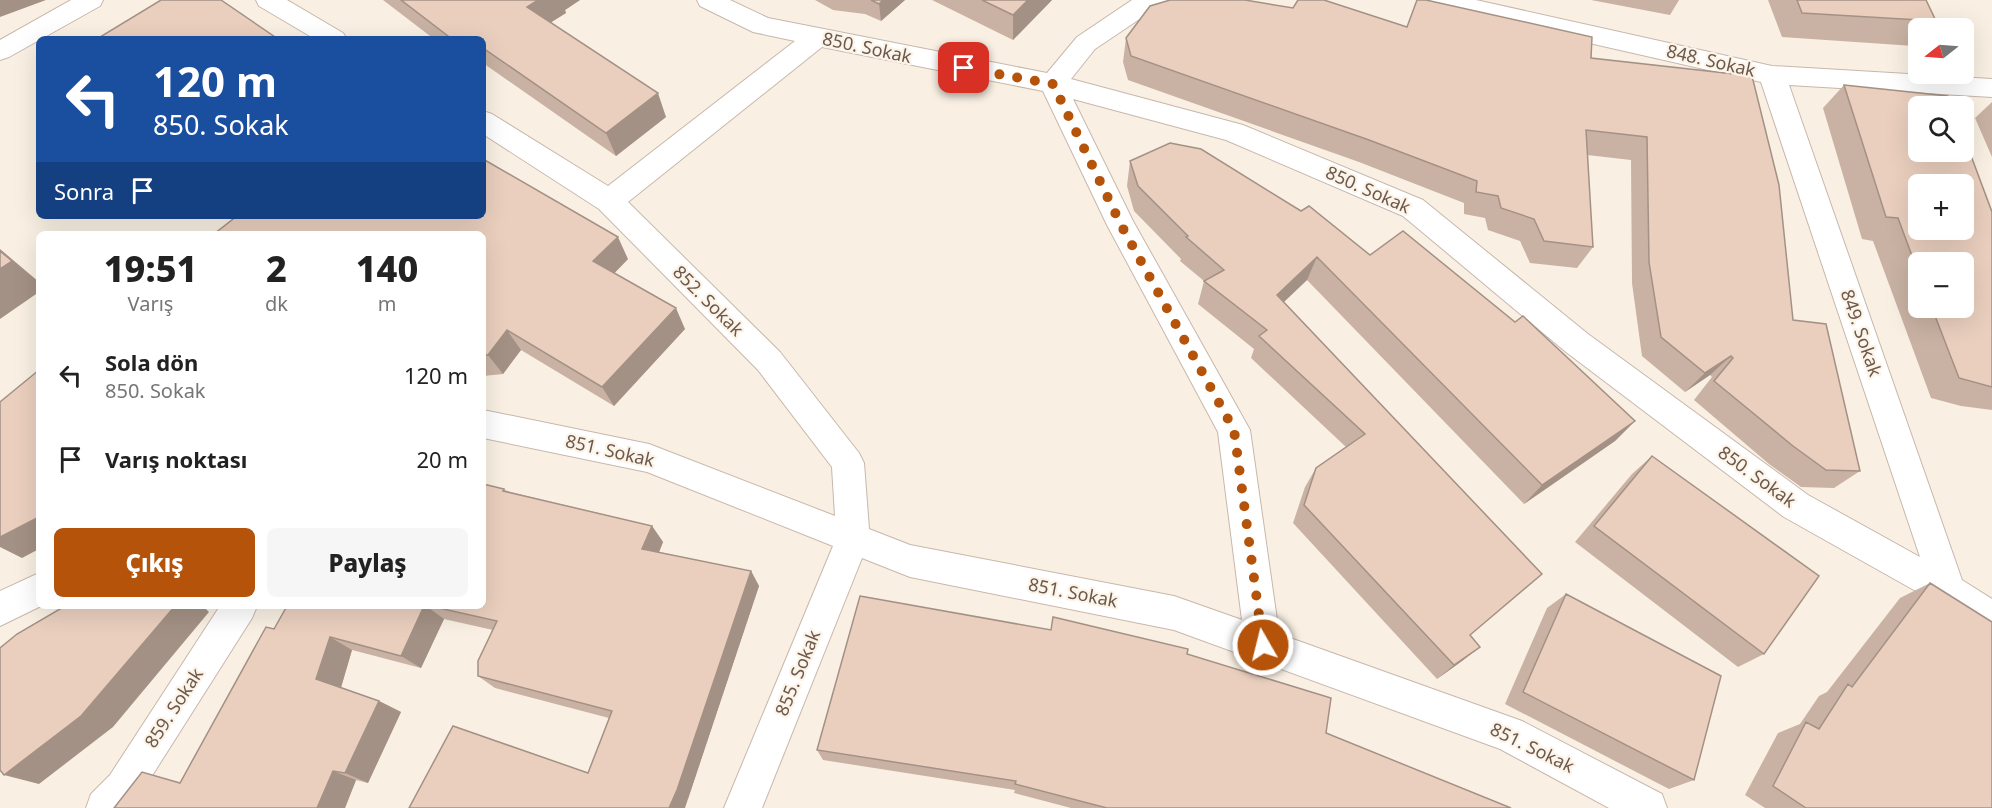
<!DOCTYPE html>
<html lang="tr">
<head>
<meta charset="utf-8">
<style>
  :root { --surface:#fff; --page:#f6f6f6; --text:#222; --muted:#767676; --accent:#b45309 }
  body { margin:0; font-family:"Noto Sans",sans-serif; background:var(--page); color:var(--text); height:100vh; display:flex; flex-direction:column; font-size:22px; white-space:nowrap }
  * { box-sizing:border-box; margin:0 }
  p { font-size:20px; color:var(--muted) }
  .icon { flex:none; width:33px; height:33px; fill:none; stroke:currentColor; stroke-width:2; stroke-linecap:round; stroke-linejoin:round }
  .map { position:relative; flex:1; overflow:hidden }
  .sheet { position:absolute; left:36px; top:231px; width:450px; height:378px; display:flex; flex-direction:column; background:var(--surface); border-radius:9px; box-shadow:0 6px 24px #0002 }
  .sheet>* { flex:none }
  .guide { position:absolute; left:36px; top:36px; width:450px; height:183px; border-radius:9px; box-shadow:0 6px 24px #0002; background:#1a4fa0; color:#fff; overflow:hidden }
  .needle { width:39px; rotate:253deg }
  .fabs { position:absolute; left:1908px; top:18px; display:grid; gap:12px }
  .fabs a { display:grid; place-items:center; width:66px; height:66px; border-radius:9px; background:var(--surface); box-shadow:0 6px 24px #0002; font-size:30px }
  .pin { position:absolute; display:grid; place-items:center; width:51px; height:51px; color:#fff; margin:-26px; border-radius:12px; box-shadow:0 3px 9px #0006 }
  .me { position:absolute; width:66px; margin:-33px; rotate:352deg; stroke-linejoin:round; filter:drop-shadow(0 0 4px #0008) }
  .turn { display:flex; align-items:center; gap:21px; height:126px; padding:0 18px; font-size:27px }
  .turn .icon { width:78px; height:78px; stroke-width:2.5 }
  .turn b { display:block; font-size:42px; line-height:51px }
  .then { display:flex; align-items:center; height:57px; padding:0 18px; background:#0003; gap:12px; font-size:22px }
  .eta { display:flex; justify-content:space-evenly; align-items:center; height:102px; text-align:center }
  .eta b { font-size:36px; font-weight:800; line-height:42px }
  .primary-button { display:flex; gap:12px; margin-top:auto; padding:12px 18px }
  .primary-button a { flex:1; height:69px; border-radius:9px; background:var(--accent); color:#fff; font-size:24px; font-weight:800; line-height:69px; text-align:center }
  .primary-button a+a { background:var(--page); color:var(--text) }
  ul { padding:0; list-style:none }
  li { display:flex; align-items:center; gap:18px; height:84px; padding:0 18px }
  li div { flex:1 }
  li b { display:block; font-size:22px }
  li em { font-style:normal }
  .map>svg:first-child { display:block }
</style>
</head>
<body>
<div class="map">
<svg width="1992" height="808" viewBox="0 0 1992 808">
  <rect width="100%" height="100%" fill="#f9f0e3"/>
  <g fill="none" stroke-linecap="round" stroke-linejoin="round">
    <g stroke="#c8b7ab" stroke-width="2">
      <path id="street" d="M71 0H103L100 6 9 57 0 60V40Z
        M256 0H287L343 33 347 39H315L259 6Z
        M697 0H730L768 18 1047 73 1077 37 1132 0H1171L1168 6 1150 12 1095 49 1071 79 1243 125 1423 200 1588 334 1808 495 1920 557 1761 82 1435 8 1426 6 1423 0H1476L1772 66 1992 79V97L1789 85 1962 580 1992 599V636L1980 631 1937 603 1784 517 1566 352 1403 216 1226 140 1073 99 1133 221 1250 430 1279 634 1522 721 1662 794 1667 808H1609L1500 749 1174 630 910 577 862 558 762 808H724L833 546 647 472 483 438V410L649 444 835 516 832 467 758 370 599 209 483 134V111L492 114 608 186 795 41 753 32 700 6ZM822 47 1043 91 1107 225 1218 432 1242 620 1174 596 910 545 869 529 864 463 859 453 780 352 628 202Z
        M39 573V606H41L0 626V591Z
        M220 606H257L252 618 136 801 131 808H86L91 794 110 775Z"/>
    </g>
    <use href="#street" fill="#fff" fill-rule="evenodd"/>
  </g>
  <path fill="#c9b2a3" fill-rule="evenodd" d="M383 0H580L565 10 566 13 550 23 666 117 616 156 483 63V39H434Z
    M815 0H905L881 21 865 14 833 10Z
    M932 0H1052L1013 40Z
    M1417 0 1591 58 1793 320 1860 471 1834 488 1801 487 1769 464 1694 400 1712 377 1710 375 1685 392 1642 356 1632 283 1631 160 1587 155 1593 247 1577 268 1530 263 1520 241 1488 230 1485 218 1464 214V203L1359 162 1128 80 1123 62 1126 38 1293 8 1407 27Z
    M1591 0H1679L1670 15Z
    M1768 0H1926L1936 21 1930 28H1918V40L1914 46 1782 37Z
    M1844 85 1992 212V410L1961 406 1931 398 1873 241 1862 239 1823 108ZM1918 262 1964 308H1918Z
    M1992 102V157L1975 118Z
    M1130 161 1370 255 1635 421 1615 441 1524 504 1307 280 1284 302 1542 574 1470 635 1480 647 1462 661 1437 679 1293 523 1305 487 1316 468 1346 447 1251 358 1254 349 1198 304 1204 281 1180 261 1181 259 1134 211 1127 186Z
    M483 234 628 259 614 273 685 329 614 406 521 350 503 374 483 376Z
    M1652 456 1764 654 1738 667 1575 542 1632 474Z
    M504 489 507 491 652 526 663 542 659 552 751 571 759 586 688 799 588 773 609 718 495 688 478 676 493 630 444 619 421 668 352 650 341 687 379 701 401 712 368 783 356 780 345 808H114L180 783 274 629 287 606H483Z
    M1930 583 1992 808H1765L1745 795 1778 733 1800 724 1819 696 1827 692 1900 598Z
    M1566 594 1694 780 1669 789 1505 704 1547 608Z
    M1187 654 1326 733 1511 808H1071L1014 793 1015 790 823 760 817 750Z"/>
  <path fill="#a49185" d="M0 0H46L0 17Z
    M538 0H580L565 10 566 13 537 31 527 7Z
    M883 0H905L881 21 879 4Z
    M1028 0H1052L1013 40V15Z
    M658 93 666 117 616 156 606 133Z
    M618 237 628 259 605 283 593 261Z
    M0 249 39 282V292L0 319Z
    M1317 257 1307 280 1268 317 1277 295Z
    M676 308 685 329 614 406 602 387Z
    M507 330 521 350 503 374 488 355Z
    M1731 356 1710 375 1685 392 1705 373Z
    M1635 421 1615 441 1524 504 1542 485Z
    M39 517V549L22 558 0 547V537Z
    M652 526 663 542 654 565 642 549Z
    M751 571 759 586 685 808H669Z
    M175 606H203L209 612 113 727 39 784 4 775Z
    M424 606H426L444 619 421 668 401 656Z
    M330 637 352 650 340 691 316 679Z
    M1480 647 1462 661 1437 679 1454 665Z
    M379 701 401 712 368 783 345 773Z
    M333 771 356 780 345 808H317Z"/>
  <path fill="#eacfbe" stroke="#a49185" stroke-width="1.5" fill-rule="evenodd" d="M161 0H221L278 39H103L100 37Z
    M401 0H538L527 7 658 93 606 133 483 48V39H470L468 38 466 39H452Z
    M871 0H883L879 4Z
    M982 0H1028L1013 15Z
    M1170 0H1245L1293 8 1298 0H1324L1407 27 1417 0H1426L1592 37 1591 58 1752 76 1779 185 1793 320 1826 324 1860 471 1826 470 1793 446 1714 381 1733 358 1731 356 1705 373 1661 337 1649 262 1647 137 1586 130 1593 247 1544 241 1534 219 1501 208 1498 196 1476 192 1477 181 1369 140 1131 56 1126 38 1150 6Z
    M1797 0H1926L1936 21 1802 13Z
    M1844 85 1948 96 1952 106H1918V152H1964V137L1992 212V387L1959 378 1932 308H1964V262H1918V272L1898 218 1886 217ZM1918 184H1964V230H1918Z
    M1170 143 1201 149 1301 211 1309 206 1370 255 1403 231 1515 322 1523 316 1635 421 1542 485 1317 257 1277 295 1542 574 1470 635 1480 647 1454 665 1304 505 1316 468 1365 434 1259 336 1267 330 1204 281 1224 270 1186 237 1188 236 1138 186 1130 161Z
    M483 159 618 237 593 261 676 308 602 387 507 330 488 355H483V234H214L237 216H483Z
    M0 251 12 261 0 269Z
    M39 370V517L0 537V402Z
    M1652 456 1819 576 1764 654 1594 526Z
    M483 484 504 489 503 491 652 526 642 549 751 571 677 790 669 808H409L453 726 588 773 612 711 478 676V661L497 621 430 606H483Z
    M1930 583 1992 622V808H1806L1773 786 1806 722 1819 729 1848 684 1852 687Z
    M1566 594 1721 676 1694 780 1523 692Z
    M860 596 1051 630 1053 617 1188 649 1187 654 1331 698 1326 733 1511 808H1107L1015 784 1016 781 817 750Z
    M65 606H175L81 716 4 775 0 770V648L17 634Z
    M287 606H424L401 656 330 637 316 679 379 701 345 773 333 771 317 808H114L142 772 180 783 266 627 274 629Z"/>
  <g fill="none" stroke-linecap="round" stroke-linejoin="round">
    <path stroke="#b45309" stroke-width="10" stroke-dasharray="0 18" d="M964 68 1053 84 1121 225 1234 430 1263 645"/>
  </g>
  <g text-anchor="middle" stroke-width="4.5" stroke-linejoin="round" paint-order="stroke">
    <g font-size="18" fill="#6d584c" stroke="#fcf4e8">
      <text transform="translate(867 48) rotate(12)" y="6">850. Sokak</text>
      <text transform="translate(1711 61) rotate(13)" y="6">848. Sokak</text>
      <text transform="translate(1368 190) rotate(24)" y="6">850. Sokak</text>
      <text transform="translate(708 301) rotate(45)" y="6">852. Sokak</text>
      <text transform="translate(1861 333) rotate(71)" y="6">849. Sokak</text>
      <text transform="translate(610 451) rotate(13)" y="6">851. Sokak</text>
      <text transform="translate(1757 477) rotate(36)" y="6">850. Sokak</text>
      <text transform="translate(1073 593) rotate(11)" y="6">851. Sokak</text>
      <text transform="translate(798 673) rotate(-68)" y="6">855. Sokak</text>
      <text transform="translate(174 708) rotate(-57)" y="6">859. Sokak</text>
      <text transform="translate(1532 748) rotate(26)" y="6">851. Sokak</text>
    </g>
  </g>
</svg>
<div class="fabs">
<a><svg class="needle" viewBox="-14 -14 28 28"><path d="M0-13l5 13h-10z" fill="#e53935"/><path d="M0 13l5-13h-10z" fill="#767676"/></svg></a>
<a><svg class="icon" aria-label="search" viewBox="0 0 24 24"><circle cx="10" cy="10" r="6"/><path d="M15 15l6 6"/></svg></a>
<a>+</a>
<a>−</a>
</div>
<div class="pin" style="left:964px;top:68px;background:#d93025"><svg class="icon" aria-label="arrive" viewBox="0 0 24 24"><path d="M6 21V4h12l-3 4 3 4H6"/></svg></div>
<svg class="me" style="left:1263px;top:645px" viewBox="-20 -20 40 40"><circle r="17" fill="#b45309" stroke="#fff" stroke-width="3"/><path d="M0-11L8 9 0 5-8 9z" fill="#fff"/></svg>
<div class="guide">
<div class="turn"><svg class="icon" aria-label="left" viewBox="0 0 24 24"><path d="M17 20v-9H6M10 6l-5 5 5 5"/></svg><div><b>120 m</b>850. Sokak</div></div>
<div class="then">Sonra<svg class="icon" aria-label="arrive" viewBox="0 0 24 24"><path d="M6 21V4h12l-3 4 3 4H6"/></svg></div>
</div>
<section class="sheet">
<div class="eta">
<div><b>19:51</b><p>Varış</p></div>
<div><b>2</b><p>dk</p></div>
<div><b>140</b><p>m</p></div>
</div>
<ul>
<li><svg class="icon" aria-label="left" viewBox="0 0 24 24"><path d="M17 20v-9H6M10 6l-5 5 5 5"/></svg><div><b>Sola dön</b><p>850. Sokak</p></div><em>120 m</em></li>
<li><svg class="icon" aria-label="arrive" viewBox="0 0 24 24"><path d="M6 21V4h12l-3 4 3 4H6"/></svg><div><b>Varış noktası</b></div><em>20 m</em></li>
</ul>
<div class="primary-button"><a>Çıkış</a><a>Paylaş</a></div>
</section>
</div>
</body>
</html>
